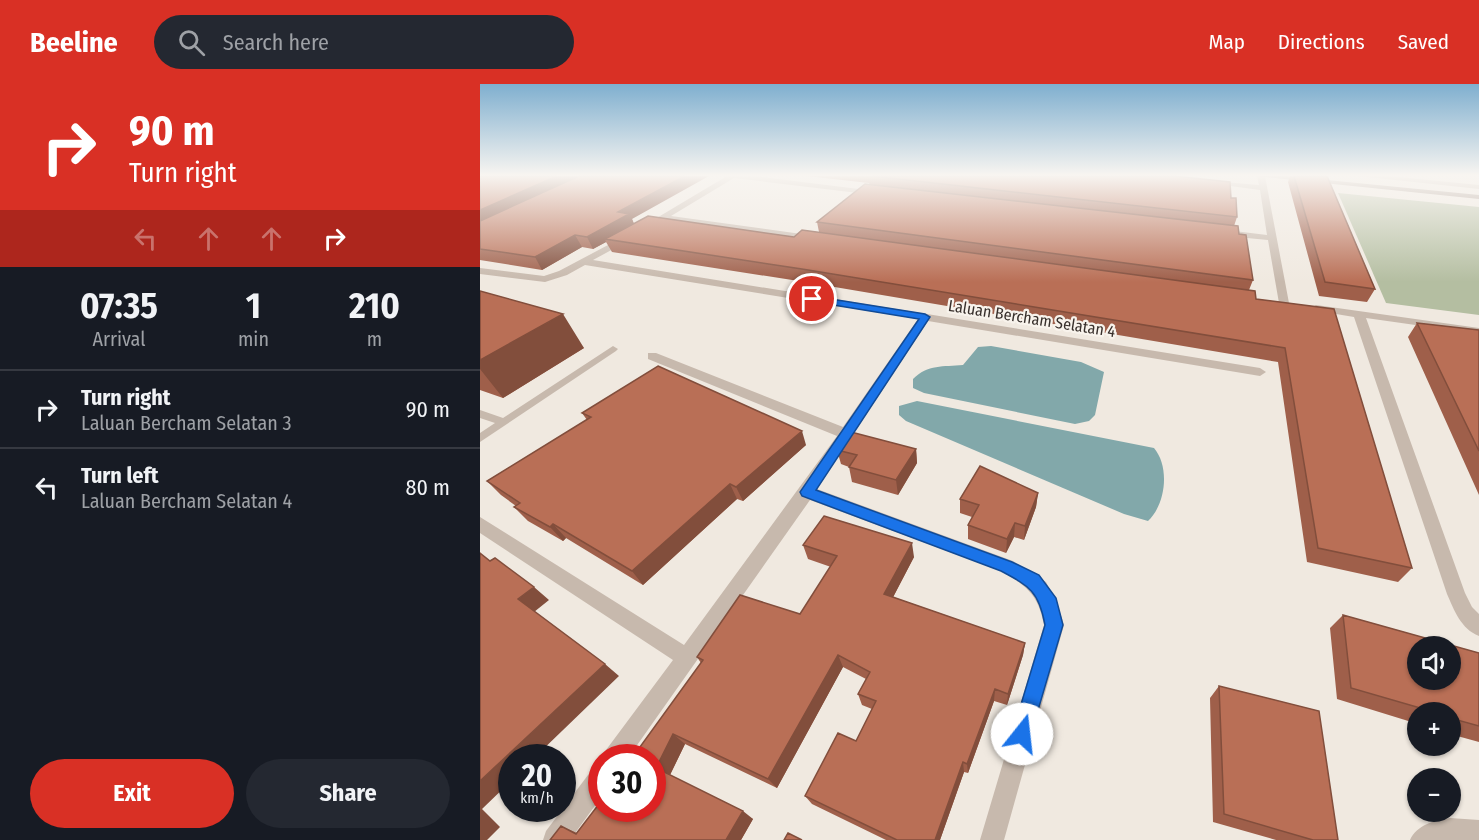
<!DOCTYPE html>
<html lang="en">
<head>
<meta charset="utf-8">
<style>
  :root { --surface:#171b24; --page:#242831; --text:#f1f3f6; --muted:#9ea1a6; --line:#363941; --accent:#d93025 }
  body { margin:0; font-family:"Fira Sans Condensed",sans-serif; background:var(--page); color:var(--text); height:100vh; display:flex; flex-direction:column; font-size:22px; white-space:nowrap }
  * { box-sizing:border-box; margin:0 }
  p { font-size:20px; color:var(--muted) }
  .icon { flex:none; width:33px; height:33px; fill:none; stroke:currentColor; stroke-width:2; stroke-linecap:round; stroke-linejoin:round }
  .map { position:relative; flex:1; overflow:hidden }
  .side { display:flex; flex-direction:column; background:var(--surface); width:480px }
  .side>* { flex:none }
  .hud { background:#d93025; color:#fff; overflow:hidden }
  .fabs { position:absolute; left:927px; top:552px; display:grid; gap:12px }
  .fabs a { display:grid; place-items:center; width:54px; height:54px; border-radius:50%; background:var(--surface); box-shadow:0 2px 4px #0004; font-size:30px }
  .speed { position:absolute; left:18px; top:660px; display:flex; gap:12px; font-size:30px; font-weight:700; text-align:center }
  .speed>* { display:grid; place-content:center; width:78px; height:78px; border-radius:50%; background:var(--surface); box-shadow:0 2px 4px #0004; line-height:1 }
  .speed small { font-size:15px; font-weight:400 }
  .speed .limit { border:9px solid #d22; background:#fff; color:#111 }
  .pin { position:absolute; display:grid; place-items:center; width:51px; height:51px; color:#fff; margin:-26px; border:3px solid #fff; border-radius:50%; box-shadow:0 2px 6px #0007 }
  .me { position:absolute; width:66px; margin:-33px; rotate:16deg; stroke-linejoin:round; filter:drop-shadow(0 0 4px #0008) }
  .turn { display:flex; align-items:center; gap:21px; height:126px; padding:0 30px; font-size:27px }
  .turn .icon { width:78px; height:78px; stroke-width:2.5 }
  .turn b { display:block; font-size:42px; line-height:51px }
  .lanes { display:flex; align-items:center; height:57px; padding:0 30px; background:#0003; justify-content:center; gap:30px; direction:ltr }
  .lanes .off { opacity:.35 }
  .eta { display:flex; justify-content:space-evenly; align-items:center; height:102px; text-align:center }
  .eta b { font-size:36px; font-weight:700; line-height:42px }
  .button { display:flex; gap:12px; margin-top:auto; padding:12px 30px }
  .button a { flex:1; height:69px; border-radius:36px; background:var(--accent); color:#fff; font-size:24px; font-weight:700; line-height:69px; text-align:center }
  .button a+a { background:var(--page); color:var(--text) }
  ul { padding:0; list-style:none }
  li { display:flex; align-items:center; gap:18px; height:78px; padding:0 30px; border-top:2px solid var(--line) }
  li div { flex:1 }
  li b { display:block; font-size:22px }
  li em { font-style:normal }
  header { display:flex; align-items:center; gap:36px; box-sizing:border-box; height:84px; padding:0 30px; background:var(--accent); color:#fff }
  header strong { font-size:28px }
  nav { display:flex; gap:33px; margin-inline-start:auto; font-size:21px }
  .search { width:420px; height:54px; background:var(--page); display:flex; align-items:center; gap:15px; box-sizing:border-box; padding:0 21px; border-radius:33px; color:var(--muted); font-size:22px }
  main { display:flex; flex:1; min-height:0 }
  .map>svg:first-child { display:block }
</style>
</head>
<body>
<header>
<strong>Beeline</strong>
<div class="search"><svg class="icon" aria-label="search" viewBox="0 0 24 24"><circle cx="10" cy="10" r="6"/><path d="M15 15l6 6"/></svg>Search here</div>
<nav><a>Map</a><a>Directions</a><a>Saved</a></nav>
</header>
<main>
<section class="side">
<div class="hud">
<div class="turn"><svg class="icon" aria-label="right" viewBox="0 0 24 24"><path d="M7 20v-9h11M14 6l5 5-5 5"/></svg><div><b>90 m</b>Turn right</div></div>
<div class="lanes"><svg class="icon off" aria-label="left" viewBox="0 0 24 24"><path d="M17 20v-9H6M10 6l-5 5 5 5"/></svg><svg class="icon off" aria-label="ahead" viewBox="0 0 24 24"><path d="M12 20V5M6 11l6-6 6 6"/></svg><svg class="icon off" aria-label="ahead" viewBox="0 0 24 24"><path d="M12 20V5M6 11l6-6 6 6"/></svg><svg class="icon" aria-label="right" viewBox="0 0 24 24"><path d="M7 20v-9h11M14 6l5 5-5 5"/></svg></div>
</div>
<div class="eta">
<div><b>07:35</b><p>Arrival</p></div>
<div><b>1</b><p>min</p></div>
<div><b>210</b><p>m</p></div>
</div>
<ul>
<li><svg class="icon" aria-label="right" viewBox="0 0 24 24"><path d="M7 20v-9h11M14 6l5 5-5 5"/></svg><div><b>Turn right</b><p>Laluan Bercham Selatan 3</p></div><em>90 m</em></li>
<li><svg class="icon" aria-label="left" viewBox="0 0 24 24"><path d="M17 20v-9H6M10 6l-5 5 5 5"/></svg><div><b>Turn left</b><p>Laluan Bercham Selatan 4</p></div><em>80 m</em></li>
</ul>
<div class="button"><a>Exit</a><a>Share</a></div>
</section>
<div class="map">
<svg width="999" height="756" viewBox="0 0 999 756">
  <rect width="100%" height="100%" fill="#f0e9e0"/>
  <path fill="#b4bea1" d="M858 109 999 123V231L906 219Z"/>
  <path fill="#82a8aa" d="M511 262 601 278 624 288 615 331 609 337 595 340 444 309 433 304V295C448 280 463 283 483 281L498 263Z
    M437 317 674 364C690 383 686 420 668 437L644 430 426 337 419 331V322Z"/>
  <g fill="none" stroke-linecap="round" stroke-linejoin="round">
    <path fill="#c7b9ad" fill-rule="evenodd" d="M133 262 138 265 136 267 0 358V349L15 339 0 334V326L23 334Z"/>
    <path fill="#c7b9ad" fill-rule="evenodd" d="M247 92H274L395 107 399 109 395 111 254 94 191 132 336 152V156L333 157 184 136 179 138 175 135Z
      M777 92H785L809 219 804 222 799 219 788 156 746 152 742 149 746 146 787 151 780 106 728 99 732 97 779 101Z
      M878 92H908L999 101V105Z
      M145 152 150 155 148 157 113 176 780 284 786 288 780 292 448 237 337 405 533 477 566 498 577 519 584 541 524 756H500L564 541C558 510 547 502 521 487L330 416 148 674H123L126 666 193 576 0 449V433L204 561 357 352 168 275V269H176L363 343 438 235 105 181 87 191 65 198 0 190V184L64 192 79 187Z
      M836 221 999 244V250L886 234 985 509 992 523 999 530V552C981 545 974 526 967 510L874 233 832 226 831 224Z
      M122 680V712L90 756H63L66 747 114 683Z
      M970 734 999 736V756H930C937 741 954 736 970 734Z"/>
    <path fill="#9b897e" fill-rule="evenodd" d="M776 92H806L999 111V115Z"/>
  </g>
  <path fill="#9f5f4a" d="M0 92 152 135 154 140 314 153 339 148 337 138 390 101 389 99 327 92H695L751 114 757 133 754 142 759 150 773 196 769 206 776 215 854 225 932 484 918 498 827 478 798 278 325 198 132 168 126 158 113 165 102 163 62 186 0 176Z
    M810 92H847L895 205 887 218 839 212 808 98Z
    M0 207 104 264 23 314 0 306Z
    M937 239 999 246V411L928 253Z
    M102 329 326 361 263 417 257 415 163 501 86 454 83 457 48 437 34 423 36 422 21 411 7 397 107 336Z
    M436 365 437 379 418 411 372 398 369 383 361 380 357 366Z
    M558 409 556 423 544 456 534 453 526 469 488 455V441L492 433 480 429V415Z
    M323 461 434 473 413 513 545 559 543 571 527 621 514 617 488 689 484 688 460 756H406L332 720 325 712 376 657 392 625 382 621 378 610 386 595 363 583 297 704 205 660 190 691 273 735 261 756H70L81 742 97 749 172 674 221 579 217 573 320 530 351 483 328 475Z
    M863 531 999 569V658L970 650V628H938V640L857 615 850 544Z
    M739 602 858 756H796L733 738 730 614Z"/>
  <path fill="#824e3c" d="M77 92H107L0 142V126Z
    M205 92H229L152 135 155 142 125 155 126 158 113 165 107 153 138 128Z
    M95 151 102 163 62 186 55 173Z
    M83 230 104 264 23 314 0 285V276Z
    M322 347 326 361 263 417 256 403Z
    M436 365 437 379 418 411 416 396Z
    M250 400 257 415 163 501 152 487Z
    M558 409 556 423 544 456 545 442Z
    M535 439 534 453 526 469 527 455Z
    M73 440 86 454 83 457 70 443Z
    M432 459 434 473 408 523 404 510Z
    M54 503 69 516 54 528 38 515Z
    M545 559 543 571 527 621 528 610Z
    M358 571 363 583 297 704 288 695Z
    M125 580 139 592 54 674H32V696L2 725 20 743 7 756H0V697Z
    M515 605 514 617 488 689 487 680Z
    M193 650 205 660 189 693 176 684Z
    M483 678 484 688 460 756H455Z
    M263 727 273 735 261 756H246Z"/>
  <path fill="#b96f56" stroke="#824e3c" stroke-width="1.5" fill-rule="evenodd" d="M0 92H77L0 126Z
    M99 92H205L138 128 149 130 107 153 95 151 55 173 0 165V137Z
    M392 92H695L750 98 751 114H756L757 133Z
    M814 92H847L895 205 845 198Z
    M385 100 758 142 759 150 766 151 773 196 337 138Z
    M168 132 314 153 322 146 775 207 776 215 854 225 932 484 838 464 805 264 322 185 125 155Z
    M0 207 83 230 0 276Z
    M937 239 999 246V367Z
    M178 282 322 347 256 403 250 400 152 487 73 440 70 443 34 423 40 419 7 397 111 333 102 329Z
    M371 348 436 365 416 396 369 383 377 371 357 366Z
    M500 382 558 409 545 442 535 439 527 455 488 441 499 421 480 415Z
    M344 432 432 459 404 510 545 559 528 610 515 605 487 680 483 678 455 756H417L325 712 358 649 376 657 396 617 378 610 390 588 358 571 288 695 193 650 176 684 263 727 246 756H70L81 742 96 750 122 716V724H172V674H152L223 576 217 573 260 511 320 530 357 472 323 461Z
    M0 469 10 477 15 474 54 503 38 515 125 580 0 697Z
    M863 531 999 569V642L970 634V628H954L871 604ZM938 562H970V596H938Z
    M739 602 839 627 858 756H833L744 730Z
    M308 749 322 756H304Z"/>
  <linearGradient id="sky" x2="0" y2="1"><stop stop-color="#7fafcf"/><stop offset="0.46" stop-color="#f8f5f1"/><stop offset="1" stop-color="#f8f5f1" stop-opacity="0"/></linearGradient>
  <rect width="999" height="198" fill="url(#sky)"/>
  <path fill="#1a73e8" stroke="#114b97" stroke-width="1.5" d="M332 212 445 230 450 233 336 406 532 478 559 491 576 514 583 541 549 657 542 660 535 657 532 650 565 541C559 507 549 502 521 487L322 412 320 408 439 235 329 217 327 215Z"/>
  <g text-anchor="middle" stroke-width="4.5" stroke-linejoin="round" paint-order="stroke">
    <g font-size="16" fill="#372f2b" stroke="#f8f3ec">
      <text transform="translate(552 234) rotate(9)" y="6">Laluan Bercham Selatan 4</text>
    </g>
  </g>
</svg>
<div class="fabs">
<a><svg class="icon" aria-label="sound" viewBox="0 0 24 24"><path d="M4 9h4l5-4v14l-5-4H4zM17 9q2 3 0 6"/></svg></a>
<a>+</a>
<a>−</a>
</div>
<div class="speed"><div>20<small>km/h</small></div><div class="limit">30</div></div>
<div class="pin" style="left:332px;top:215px;background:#d93025"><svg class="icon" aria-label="arrive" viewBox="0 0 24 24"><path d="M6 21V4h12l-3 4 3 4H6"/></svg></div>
<svg class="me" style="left:542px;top:650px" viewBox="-20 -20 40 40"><circle r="19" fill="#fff"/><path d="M0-13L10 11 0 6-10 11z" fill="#1a73e8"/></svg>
</div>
</main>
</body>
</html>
